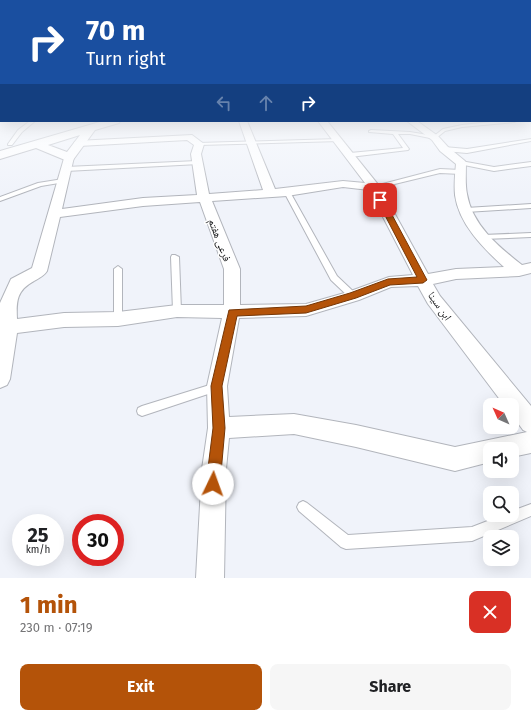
<!DOCTYPE html>
<html lang="en">
<head>
<meta charset="utf-8">
<style>
  :root { --surface:#fff; --page:#f6f6f6; --text:#202124; --muted:#757577; --accent:#b45309 }
  body { margin:0; font-family:"Fira Sans","Noto Naskh Arabic",sans-serif; background:var(--page); color:var(--text); height:100vh; display:flex; flex-direction:column; font-size:15px; white-space:nowrap }
  * { box-sizing:border-box; margin:0 }
  p { font-size:13px; color:var(--muted) }
  .icon { flex:none; width:22px; height:22px; fill:none; stroke:currentColor; stroke-width:2; stroke-linecap:round; stroke-linejoin:round }
  .map { position:relative; height:578px; overflow:hidden }
  .sheet { display:flex; flex-direction:column; background:var(--surface); flex:1 }
  .sheet>* { flex:none }
  .banner { position:absolute; left:0px; top:0px; width:531px; height:122px; box-shadow:0 4px 16px #0002; background:#1a4fa0; color:#fff; overflow:hidden }
  .needle { width:26px; rotate:315deg }
  .tools { position:absolute; left:483px; top:398px; display:grid; gap:8px }
  .tools a { display:grid; place-items:center; width:36px; height:36px; border-radius:8px; background:var(--surface); box-shadow:0 4px 16px #0002; font-size:20px }
  .speed { position:absolute; left:12px; top:514px; display:flex; gap:8px; font-size:20px; font-weight:700; text-align:center }
  .speed>* { display:grid; place-content:center; width:52px; height:52px; border-radius:50%; background:var(--surface); box-shadow:0 4px 16px #0002; line-height:1 }
  .speed small { font-size:10px; font-weight:400 }
  .speed .limit { border:6px solid #d22; background:#fff; color:#111 }
  .pin { position:absolute; display:grid; place-items:center; width:34px; height:34px; color:#fff; margin:-17px; border-radius:8px; box-shadow:0 2px 6px #0006 }
  .me { position:absolute; width:44px; margin:-22px; rotate:3deg; stroke-linejoin:round; filter:drop-shadow(0 0 3px #0008) }
  .turn { display:flex; align-items:center; gap:14px; height:84px; padding:0 20px; font-size:18px }
  .turn .icon { width:52px; height:52px; stroke-width:2.5 }
  .turn b { display:block; font-size:28px; line-height:34px }
  .lanes { display:flex; align-items:center; height:38px; padding:0 20px; background:#0003; justify-content:center; gap:20px; direction:ltr }
  .lanes .off { opacity:.35 }
  .round { display:grid; place-items:center; flex:none; width:42px; height:42px; border-radius:8px; background:var(--page) }
  .summary { display:flex; align-items:center; justify-content:space-between; height:68px; padding:0 20px }
  h1 { font-size:24px; font-weight:700; line-height:30px; color:var(--accent) }
  .primary-button { display:flex; gap:8px; margin-top:auto; padding:8px 20px }
  .primary-button a { flex:1; height:46px; border-radius:8px; background:var(--accent); color:#fff; font-size:16px; font-weight:700; line-height:46px; text-align:center }
  .primary-button a+a { background:var(--page); color:var(--text) }
  .map>svg:first-child { display:block }
</style>
</head>
<body>
<div class="map">
<svg width="531" height="578" viewBox="0 0 531 578">
  <rect width="100%" height="100%" fill="#f0f3fa"/>
  <g fill="none" stroke-linecap="round" stroke-linejoin="round">
    <g stroke="#b2b5bc" stroke-width="2">
      <path id="service" d="M530 119H531V121H529H530Z
        M30 121H35L22 132 12 145H8V144L18 130Z
        M500 121H516L514 122 462 127 445 131 435 139 410 134H398L409 149 408 150 350 157 347 155 350 153 403 148 393 134 369 132V131L371 130 410 132 434 136 443 129 462 125Z
        M338 139H340V141L199 145 197 144 199 143Z
        M531 139V141L467 153 444 151 441 149 444 147 467 149Z
        M197 161 199 162V164L66 171 63 169 66 167Z
        M461 161 494 167 531 162V166L494 171 459 164 458 163Z
        M440 169 461 170 464 172 461 174 440 173 374 189 371 187Z
        M63 179 65 180V182L41 186 0 201V197L38 183Z
        M287 190 290 192 337 276 356 294 357 296 356 298H350L331 280 284 192Z
        M531 204V208L466 212 463 210 466 208Z
        M531 233V237L483 239 480 237 483 235Z
        M172 255H175L179 257 181 311 180 313H174L173 311 171 257Z
        M118 266 122 269V319L121 321H115L114 319V269Z
        M216 383 220 384 221 387 220 390 142 416 138 414 137 411 138 408 142 406Z
        M303 501 307 503 348 535 472 527 503 515H512V511L531 504V516L472 541 346 549 341 547 299 511 297 507 299 503Z"/>
    </g>
    <g stroke="#b2b5bc" stroke-width="2">
      <path id="minor" d="M239 121H247L275 189 343 181 365 183 318 121H327L380 187 428 274 456 269 504 267C483 248 459 224 455 195 454 185 455 174 456 164L440 151 432 140 407 121H417L438 136 448 147 465 161 466 163C466 173 465 184 467 194 472 225 499 247 522 265L531 263V273L519 276 456 279 433 284 440 296 531 406V453L512 457V449H490V462L455 471 356 447 294 434 229 438 226 469 224 578H196L202 469 208 428 207 386 222 318 177 317 118 326 64 327 17 333 10 379 7 385 0 388V303L11 279 32 268 65 155 69 154 74 157 62 209 143 198 197 195 191 154 194 145 187 140 79 146 74 143 76 141 192 135 204 144 201 154 209 194 263 190ZM343 187 369 190 413 275 389 277 348 292 306 304 240 305V269L212 201 287 196ZM200 202 224 269V305H177L118 312 64 313 17 319C16 301 17 290 34 281 39 278 44 276 47 271L60 217 143 206ZM418 286 428 304 504 405H512V415L523 430 527 432 455 447 356 425 294 414 229 417 227 386 239 318 306 316 359 300 391 287Z"/>
    </g>
    <g stroke="#b2b5bc" stroke-width="2">
      <path id="tertiary" d="M103 121H120L119 123 95 130 73 160H65L36 148 0 159V151ZM80 135 67 152 48 145Z"/>
    </g>
    <use href="#service" fill="#fff" fill-rule="evenodd"/>
    <use href="#minor" fill="#fff" fill-rule="evenodd"/>
    <use href="#tertiary" fill="#fff" fill-rule="evenodd"/>
  </g>
  <linearGradient id="sky" x2="0" y2="1"><stop stop-color="#7ebaec"/><stop offset="0.58" stop-color="#f8fafd"/><stop offset="1" stop-color="#f8fafd" stop-opacity="0"/></linearGradient>
  <rect width="531" height="195" fill="url(#sky)"/>
  <path fill="#b45309" stroke="#753606" d="M380 198 384 200 427 280 423 283 390 285 356 298 306 313 237 316 222 386 225 428 220 484 218 489 213 491 208 489 206 484 213 428 211 386 229 310 306 306 350 293 388 279 417 277 377 200Z"/>
  <g text-anchor="middle" stroke-width="3" stroke-linejoin="round" paint-order="stroke">
    <g font-size="11" fill="#141517" stroke="#fff">
      <text transform="translate(220 240) rotate(69)" y="4">فرعی هفتم</text>
      <text transform="translate(440 306) rotate(55)" y="4">ابن سینا</text>
    </g>
  </g>
</svg>
<div class="tools">
<a><svg class="needle" viewBox="-14 -14 28 28"><path d="M0-13l5 13h-10z" fill="#e53935"/><path d="M0 13l5-13h-10z" fill="#757577"/></svg></a>
<a><svg class="icon" aria-label="sound" viewBox="0 0 24 24"><path d="M4 9h4l5-4v14l-5-4H4zM17 9q2 3 0 6"/></svg></a>
<a><svg class="icon" aria-label="search" viewBox="0 0 24 24"><circle cx="10" cy="10" r="6"/><path d="M15 15l6 6"/></svg></a>
<a><svg class="icon" aria-label="layers" viewBox="0 0 24 24"><path d="M12 4l9 5-9 5-9-5zM3 14l9 5 9-5"/></svg></a>
</div>
<div class="speed"><div>25<small>km/h</small></div><div class="limit">30</div></div>
<div class="pin" style="left:380px;top:200px;background:#d93025"><svg class="icon" aria-label="arrive" viewBox="0 0 24 24"><path d="M6 21V4h12l-3 4 3 4H6"/></svg></div>
<svg class="me" style="left:213px;top:484px" viewBox="-20 -20 40 40"><circle r="19" fill="#fff"/><path d="M0-13L10 11 0 6-10 11z" fill="#b45309"/></svg>
<div class="banner">
<div class="turn"><svg class="icon" aria-label="right" viewBox="0 0 24 24"><path d="M7 20v-9h11M14 6l5 5-5 5"/></svg><div><b>70 m</b>Turn right</div></div>
<div class="lanes"><svg class="icon off" aria-label="left" viewBox="0 0 24 24"><path d="M17 20v-9H6M10 6l-5 5 5 5"/></svg><svg class="icon off" aria-label="ahead" viewBox="0 0 24 24"><path d="M12 20V5M6 11l6-6 6 6"/></svg><svg class="icon" aria-label="right" viewBox="0 0 24 24"><path d="M7 20v-9h11M14 6l5 5-5 5"/></svg></div>
</div>
</div>
<section class="sheet">
<div class="summary"><div><h1>1 min</h1><p>230 m · 07:19</p></div><a class="round" style="background:#d93025;color:#fff"><svg class="icon" aria-label="close" viewBox="0 0 24 24"><path d="M6 6l12 12M18 6L6 18"/></svg></a></div>
<div class="primary-button"><a>Exit</a><a>Share</a></div>
</section>
</body>
</html>
